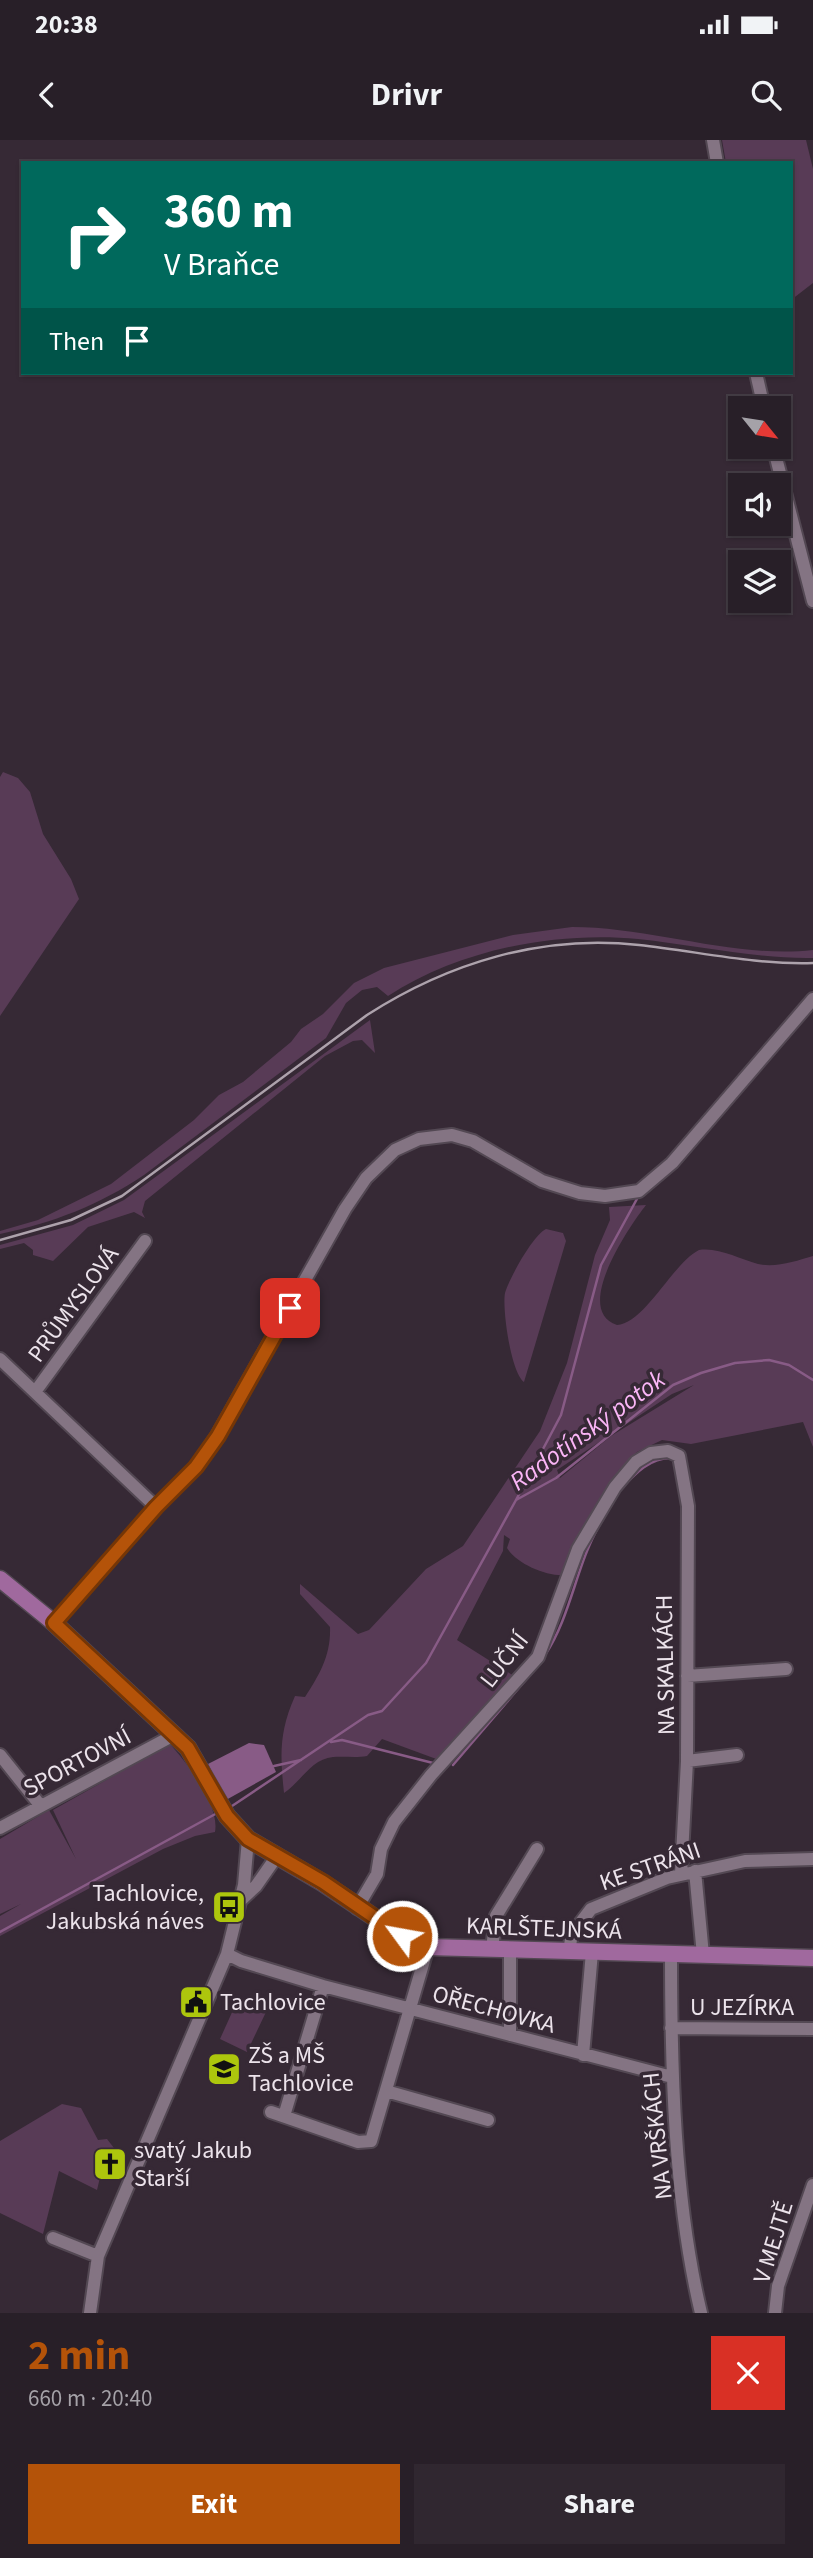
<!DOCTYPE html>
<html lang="en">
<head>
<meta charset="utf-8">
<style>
  :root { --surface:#281f28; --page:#302730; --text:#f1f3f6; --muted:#a5a2a8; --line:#443d45; --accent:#b45309 }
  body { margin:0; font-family:"Source Sans 3",sans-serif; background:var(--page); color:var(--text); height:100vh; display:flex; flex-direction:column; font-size:26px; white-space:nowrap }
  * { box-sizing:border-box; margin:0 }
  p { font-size:23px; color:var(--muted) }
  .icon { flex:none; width:38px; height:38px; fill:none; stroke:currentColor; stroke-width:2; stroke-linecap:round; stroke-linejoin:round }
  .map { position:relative; height:2173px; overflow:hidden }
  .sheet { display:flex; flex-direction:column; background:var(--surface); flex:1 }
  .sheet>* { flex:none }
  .top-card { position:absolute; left:21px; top:21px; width:772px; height:214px; border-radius:0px; box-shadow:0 2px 5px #0004,0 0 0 2px var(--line); background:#00695c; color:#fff; overflow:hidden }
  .needle { width:46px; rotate:120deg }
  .controls { position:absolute; left:728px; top:256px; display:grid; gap:14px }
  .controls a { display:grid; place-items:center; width:63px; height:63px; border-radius:0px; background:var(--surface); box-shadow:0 2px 5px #0004,0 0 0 2px var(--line); font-size:35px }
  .pin { position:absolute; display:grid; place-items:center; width:60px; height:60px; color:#fff; margin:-30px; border-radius:14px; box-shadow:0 4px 10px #0006 }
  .me { position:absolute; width:77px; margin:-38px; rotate:302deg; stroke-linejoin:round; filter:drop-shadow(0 0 5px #0008) }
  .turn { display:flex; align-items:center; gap:24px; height:147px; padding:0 28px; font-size:32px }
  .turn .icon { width:91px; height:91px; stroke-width:2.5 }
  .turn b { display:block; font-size:49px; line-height:60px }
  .then { display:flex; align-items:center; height:66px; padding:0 28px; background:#0003; gap:14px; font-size:26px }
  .round { display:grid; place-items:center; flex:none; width:74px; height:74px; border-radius:0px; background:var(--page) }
  .head { display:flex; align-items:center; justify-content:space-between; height:119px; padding:0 28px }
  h1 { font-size:42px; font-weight:700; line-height:52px; color:var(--accent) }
  .cta { display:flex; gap:14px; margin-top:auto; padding:14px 28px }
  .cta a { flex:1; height:80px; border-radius:0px; background:var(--accent); color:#fff; font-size:28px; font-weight:700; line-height:80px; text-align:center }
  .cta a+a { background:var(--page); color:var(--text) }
  .status { display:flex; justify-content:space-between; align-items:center; height:49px; padding:0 35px; background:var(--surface); direction:ltr }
  .status svg { height:19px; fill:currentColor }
  header { display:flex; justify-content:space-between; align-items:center; height:91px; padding:0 28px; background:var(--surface); font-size:32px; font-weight:700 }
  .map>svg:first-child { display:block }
</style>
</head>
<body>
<div class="status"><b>20:38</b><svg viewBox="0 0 49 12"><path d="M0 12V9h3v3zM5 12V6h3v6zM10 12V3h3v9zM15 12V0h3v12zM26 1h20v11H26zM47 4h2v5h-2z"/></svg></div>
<header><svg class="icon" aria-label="back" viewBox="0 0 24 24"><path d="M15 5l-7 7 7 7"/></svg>Drivr<svg class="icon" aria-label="search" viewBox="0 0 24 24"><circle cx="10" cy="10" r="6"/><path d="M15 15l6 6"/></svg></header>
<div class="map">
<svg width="813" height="2173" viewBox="0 0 813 2173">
  <rect width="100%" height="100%" fill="#362935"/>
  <path fill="#583b56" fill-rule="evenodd" d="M722 0H806L813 29V143L791 160V23H726Z
    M3 632 18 638 30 652 43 694 71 739 79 759 0 876V637Z
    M572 787C651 787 737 819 813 810V818C755 819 696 805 638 799 554 791 459 810 388 856L377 847 362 850 346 863 326 898 144 1035C99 1065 53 1083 0 1094V1091L38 1080 111 1044 194 980 219 955 243 942 291 902 301 889 323 874 354 843 384 828 513 795Z
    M370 880 375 913 362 900 353 901 325 916 145 1061 142 1072 145 1078 134 1072 88 1087 53 1121 33 1115V1110L24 1103 0 1109V1105L73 1085 124 1060Z
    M646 1065C629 1087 572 1170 617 1185 644 1184 673 1123 699 1110 719 1107 739 1119 758 1124 776 1128 796 1121 813 1116V1307L803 1282 691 1304 662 1300 637 1312 602 1355 576 1404 566 1435C547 1437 517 1424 507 1408L510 1399 504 1395 503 1411 457 1500 517 1538 439 1620 382 1599 367 1616C356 1618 344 1616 333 1617 311 1619 301 1642 284 1653 280 1615 279 1592 295 1556L305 1557C320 1534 331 1515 330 1487L300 1454V1444L358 1494 369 1490 426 1429 463 1406 540 1291 567 1223 595 1115 610 1080 609 1067ZM694 1245 611 1296 560 1338 557 1330 672 1254Z
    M546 1089 563 1093 566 1101 524 1242C511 1233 502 1169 505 1153 509 1139 533 1095 546 1089Z
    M170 1604C187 1623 220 1666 215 1692L195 1696 163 1709 0 1796V1776L21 1764 0 1774V1699L49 1670 76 1719 53 1670Z
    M238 1859 266 1872 247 1912 220 1899Z
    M62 1964 81 1968 98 2000 107 1999 114 2008 110 2018 104 2021 97 2050 59 2031 43 2094 0 2073V2001Z"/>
  <path fill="#885b86" d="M249 1603 264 1605 276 1632 226 1660 208 1624Z"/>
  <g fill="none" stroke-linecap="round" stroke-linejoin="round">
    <path stroke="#885b86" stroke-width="2.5" d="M620 1350C635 1334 649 1318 671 1318
      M516 1360 561 1275 601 1125 638 1057
      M545 1515C571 1476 576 1426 599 1386
      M331 1602 342 1600 433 1623
      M453 1625 535 1529
      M274 1626 301 1620
      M229 1668 368 1575 382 1571 426 1523 516 1360 556 1338 673 1245 701 1233 735 1223 769 1220 789 1225 813 1240
      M0 1792 219 1672"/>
    <g stroke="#534853" stroke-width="16">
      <path id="minor" d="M713 0 717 23
        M756 233 764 268
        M773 306 813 461
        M0 1219 156 1367
        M35 1252 145 1101
        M54 1483 156 1367 196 1327 217 1296 345 1069 366 1038 395 1010 419 999 452 995 473 1001 542 1041 580 1053 605 1056 639 1051 672 1023 813 859
        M687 1536 786 1529
        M0 1615 40 1665
        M687 1621 737 1615
        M0 1688 174 1595
        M695 1731 703 1815
        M241 1760 256 1746 277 1716
        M357 1768 377 1734 381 1709 394 1682 431 1635 538 1517 578 1409 615 1347 636 1322 651 1313 668 1311 679 1316 688 1366 687 1621 681 1734
        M492 1809 496 1776 537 1709
        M569 1811 572 1794 591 1769 667 1738 745 1721 813 1719
        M227 1814 241 1821 323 1846 672 1937
        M671 1814C671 1930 674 2060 701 2173
        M671 1888 813 1889
        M510 1895V1810
        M583 1915 592 1812
        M386 1951 488 1980
        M271 1972 358 2002 371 2001 428 1807
        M284 1976 323 1846
        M53 2098 98 2116
        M90 2173 98 2116 227 1814 244 1745 248 1699
        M775 2173 778 2146 813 2045"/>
    </g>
    <g stroke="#534853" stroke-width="19">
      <path id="major" d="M0 1439 54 1483 188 1608 227 1676 248 1699 323 1743 402 1796 428 1807 813 1818"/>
    </g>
    <use href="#minor" stroke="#847483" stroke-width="12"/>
    <use href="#major" stroke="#a0699e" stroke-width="16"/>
    <path stroke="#ada2ac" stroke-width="2.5" d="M0 1100 71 1080 122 1056 367 875C448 823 542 794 639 805 696 811 755 825 813 823"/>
  </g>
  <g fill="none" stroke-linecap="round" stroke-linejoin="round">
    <g stroke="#753606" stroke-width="18">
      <path id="route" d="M290 1168 218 1296 196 1327 156 1367 54 1483 188 1608 227 1676 248 1699 323 1742 402 1796"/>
    </g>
    <use href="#route" stroke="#b45309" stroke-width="12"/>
  </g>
  <defs>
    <g id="bus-square" transform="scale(1.75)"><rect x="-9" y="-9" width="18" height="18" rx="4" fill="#adc60d" stroke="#362935"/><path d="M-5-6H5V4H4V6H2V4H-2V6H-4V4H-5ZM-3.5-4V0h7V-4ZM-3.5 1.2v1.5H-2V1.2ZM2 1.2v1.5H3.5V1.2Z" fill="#111"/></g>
    <g id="civic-square" transform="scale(1.75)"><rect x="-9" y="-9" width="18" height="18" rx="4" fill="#adc60d" stroke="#362935"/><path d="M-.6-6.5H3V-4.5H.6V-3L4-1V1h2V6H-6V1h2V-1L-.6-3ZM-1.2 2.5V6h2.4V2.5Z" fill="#111"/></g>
    <g id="school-square" transform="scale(1.75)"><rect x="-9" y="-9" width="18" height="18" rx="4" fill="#adc60d" stroke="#362935"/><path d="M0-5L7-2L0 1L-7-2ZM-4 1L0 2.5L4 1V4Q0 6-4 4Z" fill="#111"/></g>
    <g id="church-square" transform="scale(1.75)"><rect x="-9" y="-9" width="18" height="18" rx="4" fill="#adc60d" stroke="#362935"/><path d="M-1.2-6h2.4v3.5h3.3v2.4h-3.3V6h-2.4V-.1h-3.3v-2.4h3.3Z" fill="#111"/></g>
  </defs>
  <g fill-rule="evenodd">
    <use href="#bus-square" x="229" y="1767"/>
    <use href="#civic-square" x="196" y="1862"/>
    <use href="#school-square" x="224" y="1929"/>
    <use href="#church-square" x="110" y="2024"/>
  </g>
  <g text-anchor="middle" stroke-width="7" stroke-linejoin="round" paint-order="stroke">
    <g font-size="24" fill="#ece3eb" stroke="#362935">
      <text transform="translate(73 1164) rotate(-54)" y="8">PRŮMYSLOVÁ</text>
      <text transform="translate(504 1520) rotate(-52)" y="8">LUČNÍ</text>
      <text transform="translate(665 1525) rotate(-91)" y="8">NA SKALKÁCH</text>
      <text transform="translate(77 1622) rotate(-28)" y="8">SPORTOVNÍ</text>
      <text transform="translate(650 1726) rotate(-19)" y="8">KE STRÁNI</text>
      <text transform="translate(544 1788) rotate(2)" y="8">KARLŠTEJNSKÁ</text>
      <text x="742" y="1875">U JEZÍRKA</text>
      <text transform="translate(494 1869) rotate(15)" y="8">OŘECHOVKA</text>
      <text transform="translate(657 1996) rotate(-96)" y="8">NA VRŠKÁCH</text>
      <text transform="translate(773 2102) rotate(-73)" y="8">V MEJTĚ</text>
    </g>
    <g font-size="24" fill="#ece3eb" stroke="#362935" text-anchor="start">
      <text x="204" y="1761" text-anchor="end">Tachlovice,<tspan x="204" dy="28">Jakubská náves</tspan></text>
      <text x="220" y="1870">Tachlovice</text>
      <text x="248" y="1923">ZŠ a MŠ<tspan x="248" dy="28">Tachlovice</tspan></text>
      <text x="134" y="2018">svatý Jakub<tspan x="134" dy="28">Starší</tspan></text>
    </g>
    <g font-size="26" font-style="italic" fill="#fab5f6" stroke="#362935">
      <text transform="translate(587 1290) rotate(-36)" y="9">Radotínský potok</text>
    </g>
  </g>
</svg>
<div class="controls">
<a><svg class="needle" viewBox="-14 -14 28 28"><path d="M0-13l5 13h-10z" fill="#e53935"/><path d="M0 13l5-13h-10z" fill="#a5a2a8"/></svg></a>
<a><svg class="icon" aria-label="sound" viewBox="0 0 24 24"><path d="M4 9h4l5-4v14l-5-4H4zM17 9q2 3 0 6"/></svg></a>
<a><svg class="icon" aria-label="layers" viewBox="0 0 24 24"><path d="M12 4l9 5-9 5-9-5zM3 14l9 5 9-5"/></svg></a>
</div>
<div class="pin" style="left:290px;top:1168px;background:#d93025"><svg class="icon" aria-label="arrive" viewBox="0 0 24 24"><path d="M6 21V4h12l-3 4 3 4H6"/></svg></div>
<svg class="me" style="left:402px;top:1796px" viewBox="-20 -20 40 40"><circle r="17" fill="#b45309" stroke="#fff" stroke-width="3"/><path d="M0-11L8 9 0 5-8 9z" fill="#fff"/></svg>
<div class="top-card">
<div class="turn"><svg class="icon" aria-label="right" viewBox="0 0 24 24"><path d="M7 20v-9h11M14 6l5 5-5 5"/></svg><div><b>360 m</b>V Braňce</div></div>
<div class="then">Then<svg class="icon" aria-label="arrive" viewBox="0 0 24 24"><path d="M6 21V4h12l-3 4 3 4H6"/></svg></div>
</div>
</div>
<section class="sheet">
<div class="head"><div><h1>2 min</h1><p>660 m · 20:40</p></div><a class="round" style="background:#d93025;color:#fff"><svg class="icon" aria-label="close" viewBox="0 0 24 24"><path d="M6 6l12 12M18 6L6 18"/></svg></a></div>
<div class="cta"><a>Exit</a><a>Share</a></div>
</section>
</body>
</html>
